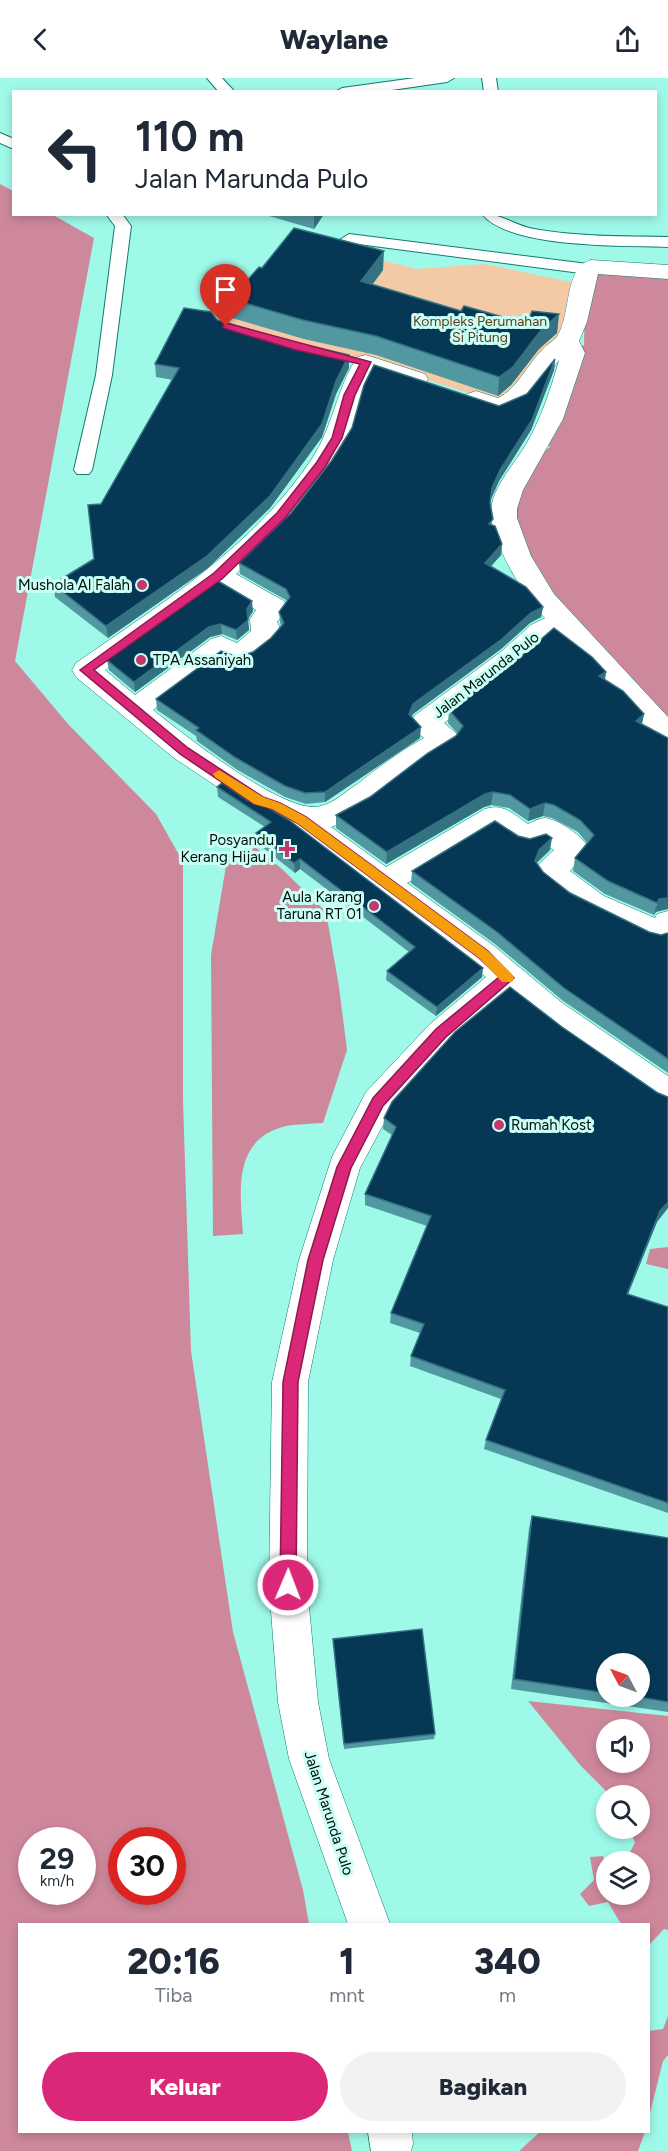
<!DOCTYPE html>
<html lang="id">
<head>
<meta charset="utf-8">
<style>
  :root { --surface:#fff; --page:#f2f2f3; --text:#1f2937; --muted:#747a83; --accent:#db2777 }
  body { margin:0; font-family:Figtree,sans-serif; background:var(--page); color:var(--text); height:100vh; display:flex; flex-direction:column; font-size:22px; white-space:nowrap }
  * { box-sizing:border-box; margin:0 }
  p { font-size:20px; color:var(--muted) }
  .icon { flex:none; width:33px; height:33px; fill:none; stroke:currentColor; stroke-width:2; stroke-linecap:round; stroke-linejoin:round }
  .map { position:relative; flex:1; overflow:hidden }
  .details { position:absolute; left:18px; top:1845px; width:632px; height:210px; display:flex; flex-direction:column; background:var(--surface); border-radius:0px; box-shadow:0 3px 9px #0003 }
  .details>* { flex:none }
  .guide { position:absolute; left:12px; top:12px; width:645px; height:126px; border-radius:0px; box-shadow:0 3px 9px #0003; background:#fff; color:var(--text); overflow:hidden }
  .needle { width:39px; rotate:311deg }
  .controls { position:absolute; left:596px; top:1575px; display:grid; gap:12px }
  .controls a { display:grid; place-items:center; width:54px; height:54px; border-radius:50%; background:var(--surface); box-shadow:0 3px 9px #0003; font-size:30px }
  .speed { position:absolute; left:18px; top:1749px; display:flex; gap:12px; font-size:30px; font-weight:700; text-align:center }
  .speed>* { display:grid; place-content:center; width:78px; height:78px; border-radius:50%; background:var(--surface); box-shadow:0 3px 9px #0003; line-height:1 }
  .speed small { font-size:15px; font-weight:400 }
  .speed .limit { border:9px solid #d22; background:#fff; color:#111 }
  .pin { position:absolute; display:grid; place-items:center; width:51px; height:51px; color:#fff; margin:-62px -26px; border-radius:50% 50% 50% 0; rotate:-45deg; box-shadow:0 0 6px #0007 }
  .pin .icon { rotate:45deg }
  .me { position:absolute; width:66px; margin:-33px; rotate:1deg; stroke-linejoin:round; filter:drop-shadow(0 0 4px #0008) }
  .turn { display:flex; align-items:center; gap:21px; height:126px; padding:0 24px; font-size:27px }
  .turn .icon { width:78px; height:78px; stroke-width:2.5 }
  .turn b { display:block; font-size:42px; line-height:51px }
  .eta { display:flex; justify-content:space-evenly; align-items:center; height:102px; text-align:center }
  .eta b { font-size:36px; font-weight:800; line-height:42px }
  .cta { display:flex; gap:12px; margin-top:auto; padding:12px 24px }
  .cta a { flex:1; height:69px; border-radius:36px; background:var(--accent); color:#fff; font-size:24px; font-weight:800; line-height:69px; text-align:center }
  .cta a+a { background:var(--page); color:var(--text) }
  header { display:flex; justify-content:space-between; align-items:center; height:78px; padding:0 24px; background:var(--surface); font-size:27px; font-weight:800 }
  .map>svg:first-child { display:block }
</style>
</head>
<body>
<header><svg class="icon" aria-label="back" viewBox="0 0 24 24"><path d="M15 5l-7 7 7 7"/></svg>Waylane<svg class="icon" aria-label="share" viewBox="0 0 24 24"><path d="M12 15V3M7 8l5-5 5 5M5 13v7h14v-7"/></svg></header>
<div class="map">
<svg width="668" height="2073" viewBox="0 0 668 2073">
  <rect width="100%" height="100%" fill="#9ef9e9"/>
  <path fill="#f4caa6" d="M302 161 416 191 485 186 580 206 558 262 501 325 350 278 299 267 221 242 275 182Z"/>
  <path fill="#ce889b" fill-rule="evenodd" d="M0 106 13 113 14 136 53 137 94 160 15 583 68 646 156 736 183 784V1022L191 1273 233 1554 303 1812 309 1846H20V2054H348L352 2073H0ZM82 1762V1814H32V1762ZM172 1762V1814H122V1762Z
    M600 191 668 198V649L549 517 506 437 533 380 550 369 544 362 579 270 584 267 585 220Z
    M255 769 282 791 326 834 339 909 347 972 323 1045C311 1046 297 1046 286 1048 232 1061 240 1113 243 1156L213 1158 211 877 228 776H247Z
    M668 1169V1191L646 1186 650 1171Z
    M528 1623 668 1638V1852L664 1851 649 1867 648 1846H621L608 1824 589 1828 580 1816 594 1802 590 1779 603 1778 606 1789V1816H639V1784L625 1783 635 1765 630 1751 639 1750V1718L610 1717 581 1688ZM606 1652H639V1684H606Z
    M668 1938V1977L663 1983 648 2043V1953L663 1951Z
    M540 2054H645L638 2073H519Z"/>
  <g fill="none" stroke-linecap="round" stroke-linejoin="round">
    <g stroke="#117b6f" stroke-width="2">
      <path id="lane" d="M207 0H222L235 14H219Z
        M415 0H454L447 4 378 14H335L342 10Z
        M482 0H496L498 14H484Z
        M0 55 14 61V71L0 65Z
        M106 136H122L131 148 112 297 92 392 89 396H77L74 392 96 297 115 148Z
        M482 136C503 136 513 147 534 151 578 159 624 158 668 159V169C624 167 510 171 482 136Z
        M349 156 588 186 596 191 588 196 343 164 341 161Z"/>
    </g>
    <g stroke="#117b6f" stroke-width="1">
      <path id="street" d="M591 182 668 187V201L598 196 587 244 579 263 585 275 563 341 523 412 517 431V440L531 478 554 516 668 639V667L658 664 561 556 551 561 522 587 444 645 456 655 460 662C453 675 438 677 426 686 396 707 366 738 331 749L386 789 485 731C504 725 513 736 528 746 534 743 540 740 546 740 561 743 582 758 589 770L570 793 604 818 655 840 657 836 668 833V865L658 867 647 864C616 849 551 824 535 794L539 786 554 772 544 766 528 772 517 769 494 753 407 805 494 868 561 924 668 998V1029L656 1025 561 959 508 918 452 964 390 1034 360 1090 333 1182 308 1304 307 1507 318 1624 329 1681 390 1846H348L289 1681 278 1624 269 1507 272 1304 299 1182 332 1079 366 1014 430 946 486 899 291 750 266 736 249 730 174 680 76 599 72 592 76 585C162 525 255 468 313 379 333 348 337 310 357 279L366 277 425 296 428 301 425 306 416 309 373 295 362 317 350 360 330 392 290 444 236 496 284 523 288 530 277 544 282 554C275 565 254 586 241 587 234 588 228 584 222 581L153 632C182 655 287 739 321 728 334 725 345 714 356 707 378 690 400 673 424 660L414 652 410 645 414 638 502 573 531 547 545 540C525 522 488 459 491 431 494 406 516 385 528 363 542 338 551 310 559 282 539 308 522 345 484 332 476 329 468 328 464 321L467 316 476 313 498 320C517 311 527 287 542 272 546 267 552 264 556 260 572 239 563 189 591 182ZM219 510 256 532 250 541 251 553 237 565 221 558 211 561 135 617 105 592Z
        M368 2054H412L413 2066 411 2073H371Z"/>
    </g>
    <use href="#lane" fill="#fff" fill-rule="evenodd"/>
    <use href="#street" fill="#fff" fill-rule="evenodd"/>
  </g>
  <path fill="#5298a0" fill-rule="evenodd" d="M262 136H324L314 151Z
    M262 190 383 192 372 207 461 233 527 246 559 236 557 255 539 271 511 307 498 318 376 277 304 261 232 240 231 221Z
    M217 242 349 290 336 316 322 359 270 430 208 490 108 560 55 519 53 506 94 481 101 426 173 302 156 299 155 286Z
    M555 281 554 292 531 352 499 403 491 421 490 427 492 447 502 466 501 477 491 488 543 529 541 539 530 545 501 571 413 636 411 639 420 660 325 724 306 726 285 719 236 691 197 663 196 658 157 632 156 621 238 579 253 574 271 560 281 548 280 544 279 534 287 524 286 522 240 496 239 485 499 328 527 316Z
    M253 533 248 541 249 552 237 562 222 556 210 559 135 614 109 592 107 582Z
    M606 594 605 601 644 636 642 646 668 660 656 834 654 837 605 816 573 793 575 780 587 765 578 754 552 740 543 738 528 743 509 730 491 727 484 729 386 786 336 750V737L370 719 456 658 458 656 448 645 449 632Z
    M222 705 482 899 436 938 386 902 387 893 409 874 300 791 295 795 257 765 256 755 265 749 218 719 217 709Z
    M518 758 550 772 537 785 543 794 570 815 649 854 661 857 668 855V995L562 922 495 866 411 805 412 793Z
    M562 949 658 1015 657 1144 628 1216 668 1229V1435L484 1371 486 1362 501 1321 410 1288 411 1278 420 1255 390 1245 391 1235 427 1148 365 1127V1116L392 1057 383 1051 384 1040Z
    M532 1438 668 1460V1634L511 1611 529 1450ZM606 1586 639 1618H606Z
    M333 1561 435 1656 434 1661 344 1671Z"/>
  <path fill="#347282" d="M314 136H324L314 151Z
    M384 173 383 192 361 222V203Z
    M559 236 557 255 539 271 511 307 498 318 499 299 541 252Z
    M349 277V290L336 316 322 359 270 430 208 490 108 560 106 548 336 303Z
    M555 281 554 292 531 352 499 403 491 421 489 436 492 410Z
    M502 466 501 477 484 496 485 485Z
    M252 523 253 533 248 541 247 531Z
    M543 529 541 539 530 545 501 571 413 636 408 646 409 636 413 626 531 535Z
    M248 542 249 552 237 562 236 552Z
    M221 546 222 556 210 559 135 614 134 604 209 549Z
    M606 594 604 607 599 598Z
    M644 636 641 649 636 643Z
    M421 649 420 660 325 724V714Z
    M493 714 491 727 484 729 386 786 387 774 485 716Z
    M545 725 543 738 528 743 530 731Z
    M552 760 550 772 537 784 533 795 535 783 539 772Z
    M300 781V791L295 795 294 785Z
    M668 820V831L656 834 654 837 657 825 659 821Z
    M483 890 482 899 436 938 437 929Z
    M668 1124V1130L657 1144 624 1226 627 1216 660 1133Z"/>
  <path fill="#063856" stroke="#347282" stroke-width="1.5" d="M294 150 384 173 361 203 461 233 464 228 527 246 532 233 559 236 541 252 513 289 499 299 376 258 303 242 231 221 259 189 262 190Z
    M184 230 211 234 217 242 289 263 349 277 336 303 322 346 270 418 207 478 106 548 53 506 94 481 88 427 101 426 179 290 155 286Z
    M555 281 532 342 500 392 492 410 490 425 493 441 489 446 495 448 502 466 485 485 526 509 543 529 531 535 502 561 413 626 409 636 421 649 325 714 305 715 285 708 236 680 196 652 199 650 156 621 221 573 238 579 253 574 271 560 284 545 279 534 290 519 286 511 239 485 291 435 332 382 352 350 364 307 374 287 499 328 527 316Z
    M218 503 252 523 247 531 248 542 236 552 221 546 209 549 134 604 107 582Z
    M554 550 592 579 606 594 599 598 623 613 644 636 636 643 668 660V820L659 821 657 825 608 803 575 780 594 757 580 742 554 727 545 725 530 731 510 717 493 714 485 716 387 774 336 737 370 719 428 675 456 658 463 648 449 632 525 575Z
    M222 705 247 722 265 728 289 742 483 890 437 929 387 893 415 869 300 781 294 785 256 755 271 744 217 709Z
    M495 743 518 758 530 761 546 756 552 760 539 772 535 783 543 794 570 815 649 854 661 857 668 855V981L564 910 497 854 412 793Z
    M510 909 562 949 658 1015 668 1019V1124L660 1133 627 1216 668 1229V1425L486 1362 505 1312 411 1278 424 1246 391 1235 431 1138 365 1116 396 1049 384 1040 392 1024 455 954Z
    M532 1438 668 1460V1624L633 1618H639V1586H606V1615L514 1601Z
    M422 1551 435 1656 344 1666 333 1561Z"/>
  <path fill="#db2777" stroke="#8e194d" stroke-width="1.5" d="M226 245 371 284 355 317 342 360 325 389 285 440 222 501 94 592 188 670 263 719 280 725 306 739 488 873 514 900 446 959 383 1028 351 1090 323 1182 298 1304 296 1507 293 1513 288 1515 282 1513 280 1507 283 1304 308 1182 337 1089 373 1020 436 951 499 899 479 880 297 745 272 731 254 726 180 676 80 592 214 495 277 435 317 384 332 360 344 317 360 286 296 272 223 250V246Z"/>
  <path fill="#f59e0b" d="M219 692 263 719 280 725 306 739 488 873 512 896 514 900 512 904H502L479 880 297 745 272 731 254 726 215 699 213 696Z"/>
  <g fill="#c3376c" stroke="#cbfff5" stroke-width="2">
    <circle cx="142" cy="507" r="6"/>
    <circle cx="141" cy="582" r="6"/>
    <path d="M284 762h6v6h6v6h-6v6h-6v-6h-6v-6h6z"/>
    <circle cx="374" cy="828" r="6"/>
    <circle cx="499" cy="1047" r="6"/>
  </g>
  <g text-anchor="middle" stroke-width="6" stroke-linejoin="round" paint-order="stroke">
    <g font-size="14" fill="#5f3a17" stroke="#cbfff5">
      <text x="480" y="248">Kompleks Perumahan<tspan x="480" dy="16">Si Pitung</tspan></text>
    </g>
    <g font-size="15" fill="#000f0c" stroke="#cbfff5" text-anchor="end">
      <text x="130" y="512">Mushola Al Falah</text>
      <text x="153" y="587" text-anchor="start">TPA Assaniyah</text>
      <text x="274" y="767">Posyandu<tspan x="274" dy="17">Kerang Hijau I</tspan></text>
      <text x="362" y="824">Aula Karang<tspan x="362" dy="17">Taruna RT 01</tspan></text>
      <text x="511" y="1052" text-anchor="start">Rumah Kost</text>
    </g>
    <g font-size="15" fill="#000f0c" stroke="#cbfff5">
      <text transform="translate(486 597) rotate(-38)" y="5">Jalan Marunda Pulo</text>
      <text transform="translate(329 1735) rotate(72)" y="5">Jalan Marunda Pulo</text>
    </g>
  </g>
</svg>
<div class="controls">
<a><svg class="needle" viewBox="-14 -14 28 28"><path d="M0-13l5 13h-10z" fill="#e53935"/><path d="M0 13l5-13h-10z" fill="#747a83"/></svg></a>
<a><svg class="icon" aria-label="sound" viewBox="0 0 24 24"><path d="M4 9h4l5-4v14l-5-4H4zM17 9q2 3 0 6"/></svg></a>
<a><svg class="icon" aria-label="search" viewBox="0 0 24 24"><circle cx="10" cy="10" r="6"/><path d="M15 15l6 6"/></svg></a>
<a><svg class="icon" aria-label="layers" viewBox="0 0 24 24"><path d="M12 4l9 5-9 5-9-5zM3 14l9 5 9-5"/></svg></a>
</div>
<div class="speed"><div>29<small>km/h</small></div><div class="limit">30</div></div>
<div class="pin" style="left:226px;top:248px;background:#d93025"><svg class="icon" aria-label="arrive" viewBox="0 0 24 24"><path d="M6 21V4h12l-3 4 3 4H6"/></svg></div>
<svg class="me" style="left:288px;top:1507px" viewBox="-20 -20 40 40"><circle r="17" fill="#db2777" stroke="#fff" stroke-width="3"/><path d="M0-11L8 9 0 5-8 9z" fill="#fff"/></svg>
<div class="guide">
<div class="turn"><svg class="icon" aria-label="left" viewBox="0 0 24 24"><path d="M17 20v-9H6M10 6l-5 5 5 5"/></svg><div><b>110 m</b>Jalan Marunda Pulo</div></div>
</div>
<section class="details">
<div class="eta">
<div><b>20:16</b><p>Tiba</p></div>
<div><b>1</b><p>mnt</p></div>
<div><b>340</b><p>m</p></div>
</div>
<div class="cta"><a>Keluar</a><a>Bagikan</a></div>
</section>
</div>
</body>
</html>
